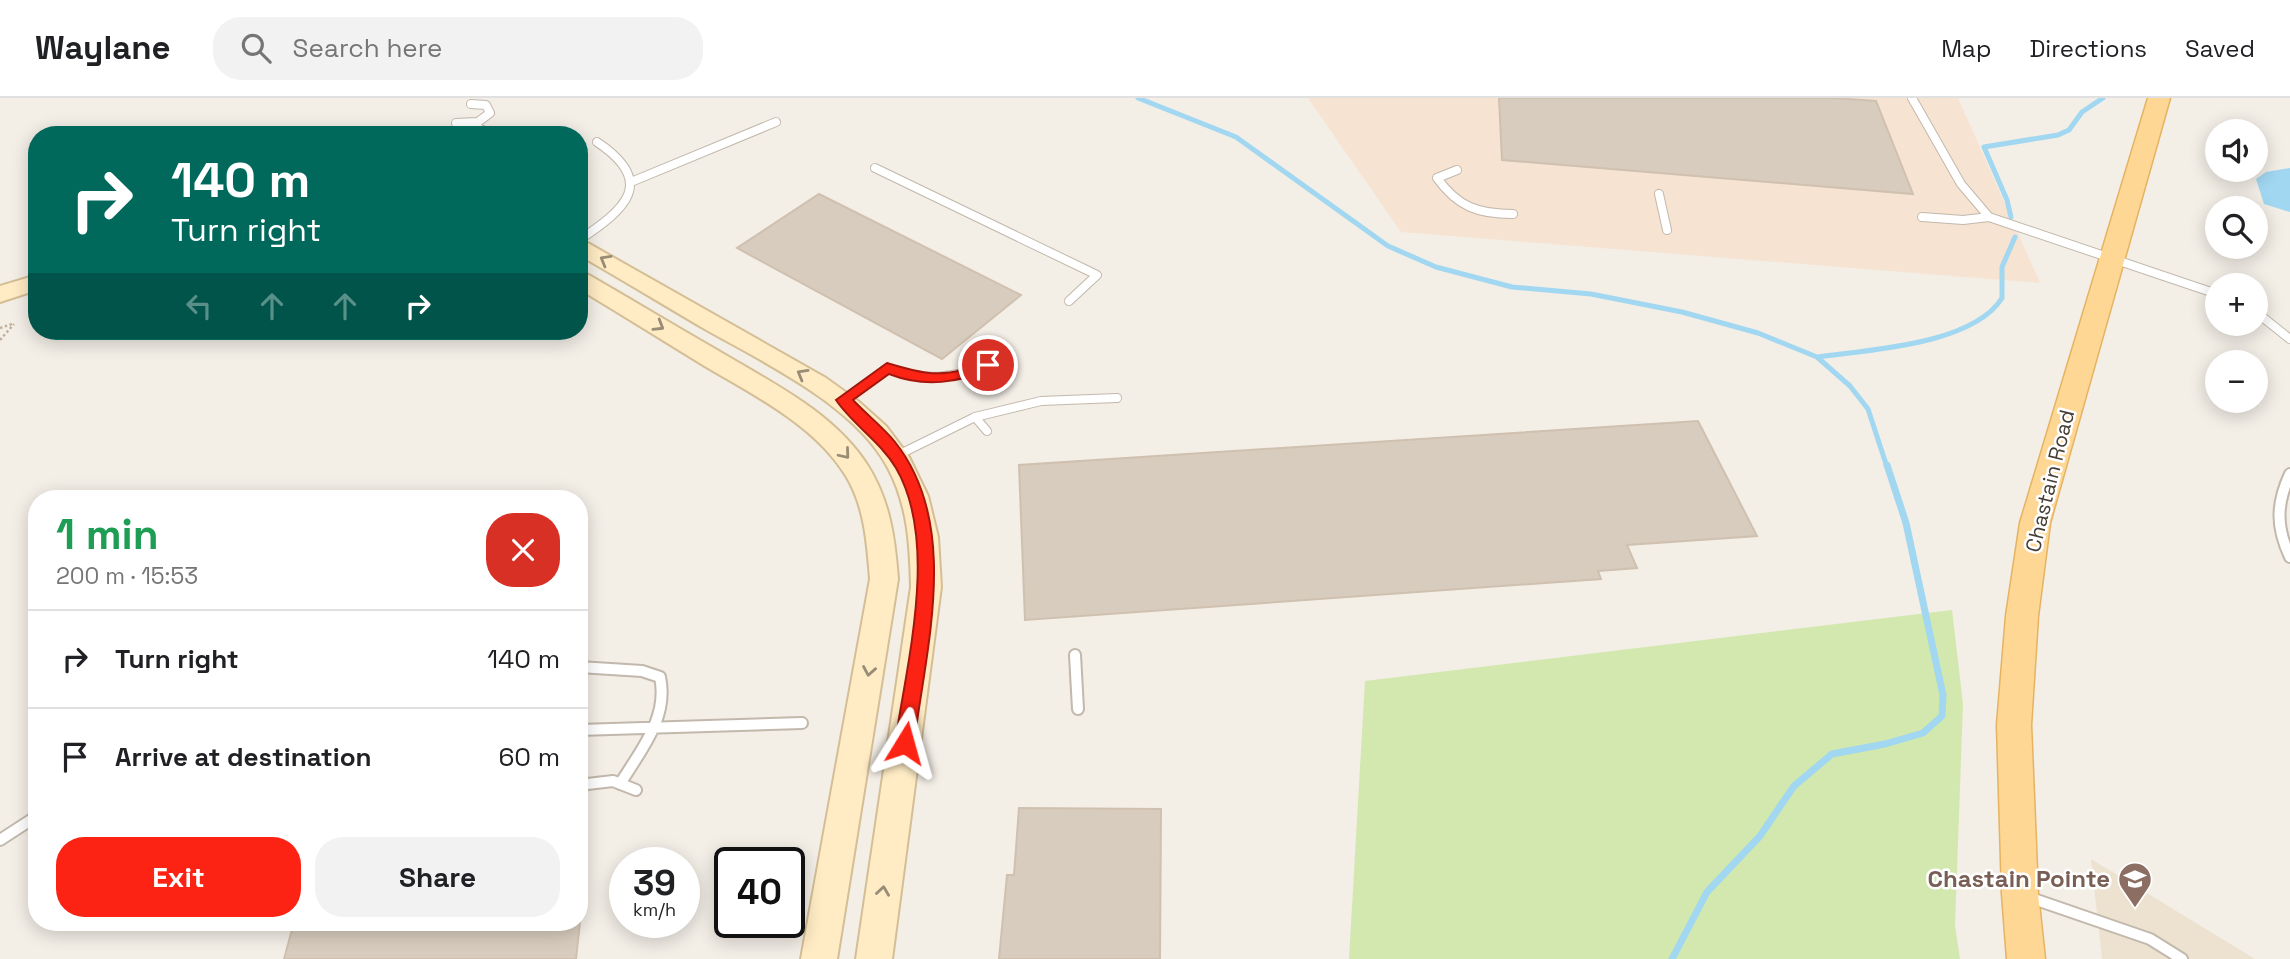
<!DOCTYPE html>
<html lang="en">
<head>
<meta charset="utf-8">
<style>
  :root { --surface:#fff; --page:#f2f2f2; --text:#202124; --muted:#757577; --line:#e0e0e0; --accent:#fd2314 }
  body { margin:0; font-family:"Space Grotesk",sans-serif; background:var(--page); color:var(--text); height:100vh; display:flex; flex-direction:column; font-size:26px; white-space:nowrap }
  * { box-sizing:border-box; margin:0 }
  p { font-size:23px; color:var(--muted) }
  .icon { flex:none; width:38px; height:38px; fill:none; stroke:currentColor; stroke-width:2; stroke-linecap:round; stroke-linejoin:round }
  .map { position:relative; flex:1; overflow:hidden }
  .panel { position:absolute; left:28px; top:392px; width:560px; height:441px; display:flex; flex-direction:column; background:var(--surface); border-radius:28px; box-shadow:0 4px 18px #0003 }
  .panel>* { flex:none }
  .banner { position:absolute; left:28px; top:28px; width:560px; height:214px; border-radius:28px; box-shadow:0 4px 18px #0003; background:#00695c; color:#fff; overflow:hidden }
  .controls { position:absolute; left:2205px; top:21px; display:grid; gap:14px }
  .controls a { display:grid; place-items:center; width:63px; height:63px; border-radius:50%; background:var(--surface); box-shadow:0 4px 18px #0003; font-size:35px }
  .speed { position:absolute; left:609px; top:749px; display:flex; gap:14px; font-size:35px; font-weight:700; text-align:center }
  .speed>* { display:grid; place-content:center; width:91px; height:91px; border-radius:50%; background:var(--surface); box-shadow:0 4px 18px #0003; line-height:1 }
  .speed small { font-size:18px; font-weight:400 }
  .speed .limit { border:4px solid #111; border-radius:10px; background:#fff; color:#111 }
  .pin { position:absolute; display:grid; place-items:center; width:60px; height:60px; color:#fff; margin:-30px; border:4px solid #fff; border-radius:50%; box-shadow:0 2px 7px #0007 }
  .me { position:absolute; width:77px; margin:-38px; rotate:8deg; stroke-linejoin:round; filter:drop-shadow(0 0 5px #0008) }
  .turn { display:flex; align-items:center; gap:24px; height:147px; padding:0 28px; font-size:32px }
  .turn .icon { width:91px; height:91px; stroke-width:2.5 }
  .turn b { display:block; font-size:49px; line-height:60px }
  .lanes { display:flex; align-items:center; height:66px; padding:0 28px; background:#0003; justify-content:center; gap:35px; direction:ltr }
  .lanes .off { opacity:.35 }
  .round { display:grid; place-items:center; flex:none; width:74px; height:74px; border-radius:28px; background:var(--page) }
  .headline { display:flex; align-items:center; justify-content:space-between; height:119px; padding:0 28px }
  h1 { font-size:42px; font-weight:800; line-height:52px; color:#1e9e55 }
  .action { display:flex; gap:14px; margin-top:auto; padding:14px 28px }
  .action a { flex:1; height:80px; border-radius:28px; background:var(--accent); color:#fff; font-size:28px; font-weight:800; line-height:80px; text-align:center }
  .action a+a { background:var(--page); color:var(--text) }
  ul { padding:0; list-style:none }
  li { display:flex; align-items:center; gap:21px; height:98px; padding:0 28px; border-top:2px solid var(--line) }
  li div { flex:1 }
  li b { display:block; font-size:26px }
  li em { font-style:normal }
  header { display:flex; align-items:center; gap:42px; box-sizing:border-box; height:98px; padding:0 35px; background:var(--surface); border-bottom:2px solid var(--line) }
  header strong { font-size:33px }
  nav { display:flex; gap:38px; margin-inline-start:auto; font-size:24px }
  .search { width:490px; height:63px; background:var(--page); display:flex; align-items:center; gap:18px; box-sizing:border-box; padding:0 24px; border-radius:28px; color:var(--muted); font-size:26px }
  .map>svg:first-child { display:block }
</style>
</head>
<body>
<header>
<strong>Waylane</strong>
<div class="search"><svg class="icon" aria-label="search" viewBox="0 0 24 24"><circle cx="10" cy="10" r="6"/><path d="M15 15l6 6"/></svg>Search here</div>
<nav><a>Map</a><a>Directions</a><a>Saved</a></nav>
</header>
<div class="map">
<svg width="2290" height="861" viewBox="0 0 2290 861">
  <rect width="100%" height="100%" fill="#f3eee6"/>
  <path fill="#f6e3d1" d="M1308 0H1958L2040 185 1401 134Z"/>
  <path fill="#ede2d0" d="M2091 761 2255 861H2102Z"/>
  <path fill="#d3e8ae" d="M1952 512 1963 606 1955 827 1960 861H1349L1365 583Z"/>
  <path fill="#a1d7f1" d="M2290 70V114L2264 106 2256 81 2266 74Z"/>
  <g fill="none" stroke-linecap="round" stroke-linejoin="round">
    <path stroke="#a1d7f1" stroke-width="5" d="M1138 0 1236 39 1388 148 1436 169 1512 189 1591 196 1682 214 1758 235 1817 259 1850 288 1868 311 1887 369
      M2011 119 2007 102 1984 49 2058 37 2069 32 2082 14 2103 0
      M1817 259C1867 252 1973 247 2002 200V169L2015 139"/>
    <path stroke="#a1d7f1" stroke-width="7" d="M1672 861 1707 794 1760 738 1794 688 1832 656 1885 646 1923 635 1942 618 1943 597 1906 425 1887 367"/>
  </g>
  <path fill="#d8ccbe" stroke="#d0c0af" stroke-width="2" d="M1499 0H1834L1876 3 1913 96 1502 62Z
    M819 96 1021 197 942 261 737 150Z
    M1698 323 1757 438 1627 447 1637 470 1598 473 1601 481 1025 522 1019 367Z
    M1019 710 1161 711 1160 861H999L1007 777H1014Z
    M294 824H580L576 861H284Z"/>
  <g fill="none" stroke-linecap="round" stroke-linejoin="round">
    <g stroke="#c2b8ac" stroke-width="10">
      <path id="lane-far1" d="M1912 0 1961 86 1989 119
        M456 25 478 24 490 15 486 7 471 6
        M470 26 493 37
        M494 37 557 34
        M875 70 1097 177 1069 203
        M1457 72 1437 80C1458 109 1478 116 1513 116
        M631 84 776 24
        M1659 96 1667 132
        M1922 119 1963 122 1989 119 2217 196
        M579 142C626 111 657 84 597 44
        M2256 214 2290 241
        M843 302 887 270C923 283 953 281 988 267
        M975 319 1041 303 1117 300
        M896 358 975 319 987 333"/>
    </g>
    <g stroke="#c2b8ac" stroke-width="14">
      <path id="lane" d="M2290 376C2276 406 2276 429 2290 459
        M1075 557 1078 611
        M579 569 642 573 660 579C669 620 640 653 620 686
        M579 632 802 625
        M579 687 613 683 636 692
        M0 742 37 718
        M2028 799 2150 841 2182 861"/>
    </g>
    <g stroke="#d4be95" stroke-width="4">
      <path id="secondary" d="M579 140 826 280 858 303 886 328 908 357 928 398 938 439 941 489 892 861H856L911 489C910 447 908 408 888 370 855 307 763 264 703 230 662 206 621 181 579 157Z
        M579 174 587 176C631 201 673 227 717 252 770 284 834 314 868 368 890 403 895 441 898 481L837 861H801L870 481C867 446 865 409 846 378 814 326 753 297 703 267 662 242 621 216 579 191Z
        M37 177V192L0 204V188Z"/>
    </g>
    <g stroke="#e5b362" stroke-width="3">
      <path id="primary" d="M2148 0H2170L2050 425 2038 518 2031 627 2038 796 2045 861H2007L2002 796 1997 627 2006 518 2020 425Z"/>
    </g>
    <path stroke="#c1b09a" stroke-width="2.5" stroke-dasharray="2.5 2.5" stroke-linecap="butt" d="M0 230 12 226
      M0 242 14 226"/>
    <use href="#lane-far1" stroke="#fff" stroke-width="8"/>
    <use href="#lane" stroke="#fff" stroke-width="10"/>
    <use href="#secondary" fill="#ffecc5" fill-rule="evenodd"/>
    <use href="#primary" fill="#ffd794" fill-rule="evenodd"/>
  </g>
  <defs><path id="oneway-chevron" d="M-2-3.5L2.5 0L-2 3.5" fill="none" stroke-width="1.6" stroke-linecap="round" stroke-linejoin="round" transform="scale(1.75)"/></defs>
  <g stroke="#998c76">
    <use href="#oneway-chevron" transform="translate(605 162) rotate(-150)"/>
    <use href="#oneway-chevron" transform="translate(659 228) rotate(31)"/>
    <use href="#oneway-chevron" transform="translate(802 276) rotate(-150)"/>
    <use href="#oneway-chevron" transform="translate(845 356) rotate(50)"/>
    <use href="#oneway-chevron" transform="translate(869 573) rotate(100)"/>
    <use href="#oneway-chevron" transform="translate(883 793) rotate(-82)"/>
  </g>
  <path fill="#fd2314" stroke="#a4170d" stroke-width="2" d="M988 262 995 267 993 270C958 285 925 290 889 276L853 302C866 316 883 329 895 344 961 427 926 549 914 645L911 650 905 653 898 650 895 645C907 564 939 444 896 370 880 343 853 327 836 302L887 265C911 272 935 280 961 272 970 270 979 265 988 262Z"/>
  <defs>
    <g id="university-pin" transform="scale(1.75)"><path d="M0 17L-7.5 6A9.5 9.5 0 1 1 7.5 6Z" fill="#8d6e63" stroke="#fff"/><path d="M0-5L7-2L0 1L-7-2ZM-4 1L0 2.5L4 1V4Q0 6-4 4Z" fill="#fff"/></g>
  </defs>
  <g fill-rule="evenodd">
    <use href="#university-pin" x="2135" y="781"/>
  </g>
  <g text-anchor="middle" stroke-width="5" stroke-linejoin="round" paint-order="stroke">
    <g font-size="21" fill="#463e35" stroke="#fff">
      <text transform="translate(2050 383) rotate(-76)" y="7">Chastain Road</text>
    </g>
    <g font-size="24" font-weight="bold" fill="#785e54" stroke="#fff" text-anchor="end">
      <text x="2110" y="789">Chastain Pointe</text>
    </g>
  </g>
</svg>
<div class="controls">
<a><svg class="icon" aria-label="sound" viewBox="0 0 24 24"><path d="M4 9h4l5-4v14l-5-4H4zM17 9q2 3 0 6"/></svg></a>
<a><svg class="icon" aria-label="search" viewBox="0 0 24 24"><circle cx="10" cy="10" r="6"/><path d="M15 15l6 6"/></svg></a>
<a>+</a>
<a>−</a>
</div>
<div class="speed"><div>39<small>km/h</small></div><div class="limit">40</div></div>
<div class="pin" style="left:988px;top:267px;background:#d93025"><svg class="icon" aria-label="arrive" viewBox="0 0 24 24"><path d="M6 21V4h12l-3 4 3 4H6"/></svg></div>
<svg class="me" style="left:905px;top:645px" viewBox="-20 -20 40 40"><path d="M0-17L14 15 0 8-14 15z" fill="#fd2314" stroke="#fff" stroke-width="4"/></svg>
<div class="banner">
<div class="turn"><svg class="icon" aria-label="right" viewBox="0 0 24 24"><path d="M7 20v-9h11M14 6l5 5-5 5"/></svg><div><b>140 m</b>Turn right</div></div>
<div class="lanes"><svg class="icon off" aria-label="left" viewBox="0 0 24 24"><path d="M17 20v-9H6M10 6l-5 5 5 5"/></svg><svg class="icon off" aria-label="ahead" viewBox="0 0 24 24"><path d="M12 20V5M6 11l6-6 6 6"/></svg><svg class="icon off" aria-label="ahead" viewBox="0 0 24 24"><path d="M12 20V5M6 11l6-6 6 6"/></svg><svg class="icon" aria-label="right" viewBox="0 0 24 24"><path d="M7 20v-9h11M14 6l5 5-5 5"/></svg></div>
</div>
<section class="panel">
<div class="headline"><div><h1>1 min</h1><p>200 m · 15:53</p></div><a class="round" style="background:#d93025;color:#fff"><svg class="icon" aria-label="close" viewBox="0 0 24 24"><path d="M6 6l12 12M18 6L6 18"/></svg></a></div>
<ul>
<li><svg class="icon" aria-label="right" viewBox="0 0 24 24"><path d="M7 20v-9h11M14 6l5 5-5 5"/></svg><div><b>Turn right</b></div><em>140 m</em></li>
<li><svg class="icon" aria-label="arrive" viewBox="0 0 24 24"><path d="M6 21V4h12l-3 4 3 4H6"/></svg><div><b>Arrive at destination</b></div><em>60 m</em></li>
</ul>
<div class="action"><a>Exit</a><a>Share</a></div>
</section>
</div>
</body>
</html>
